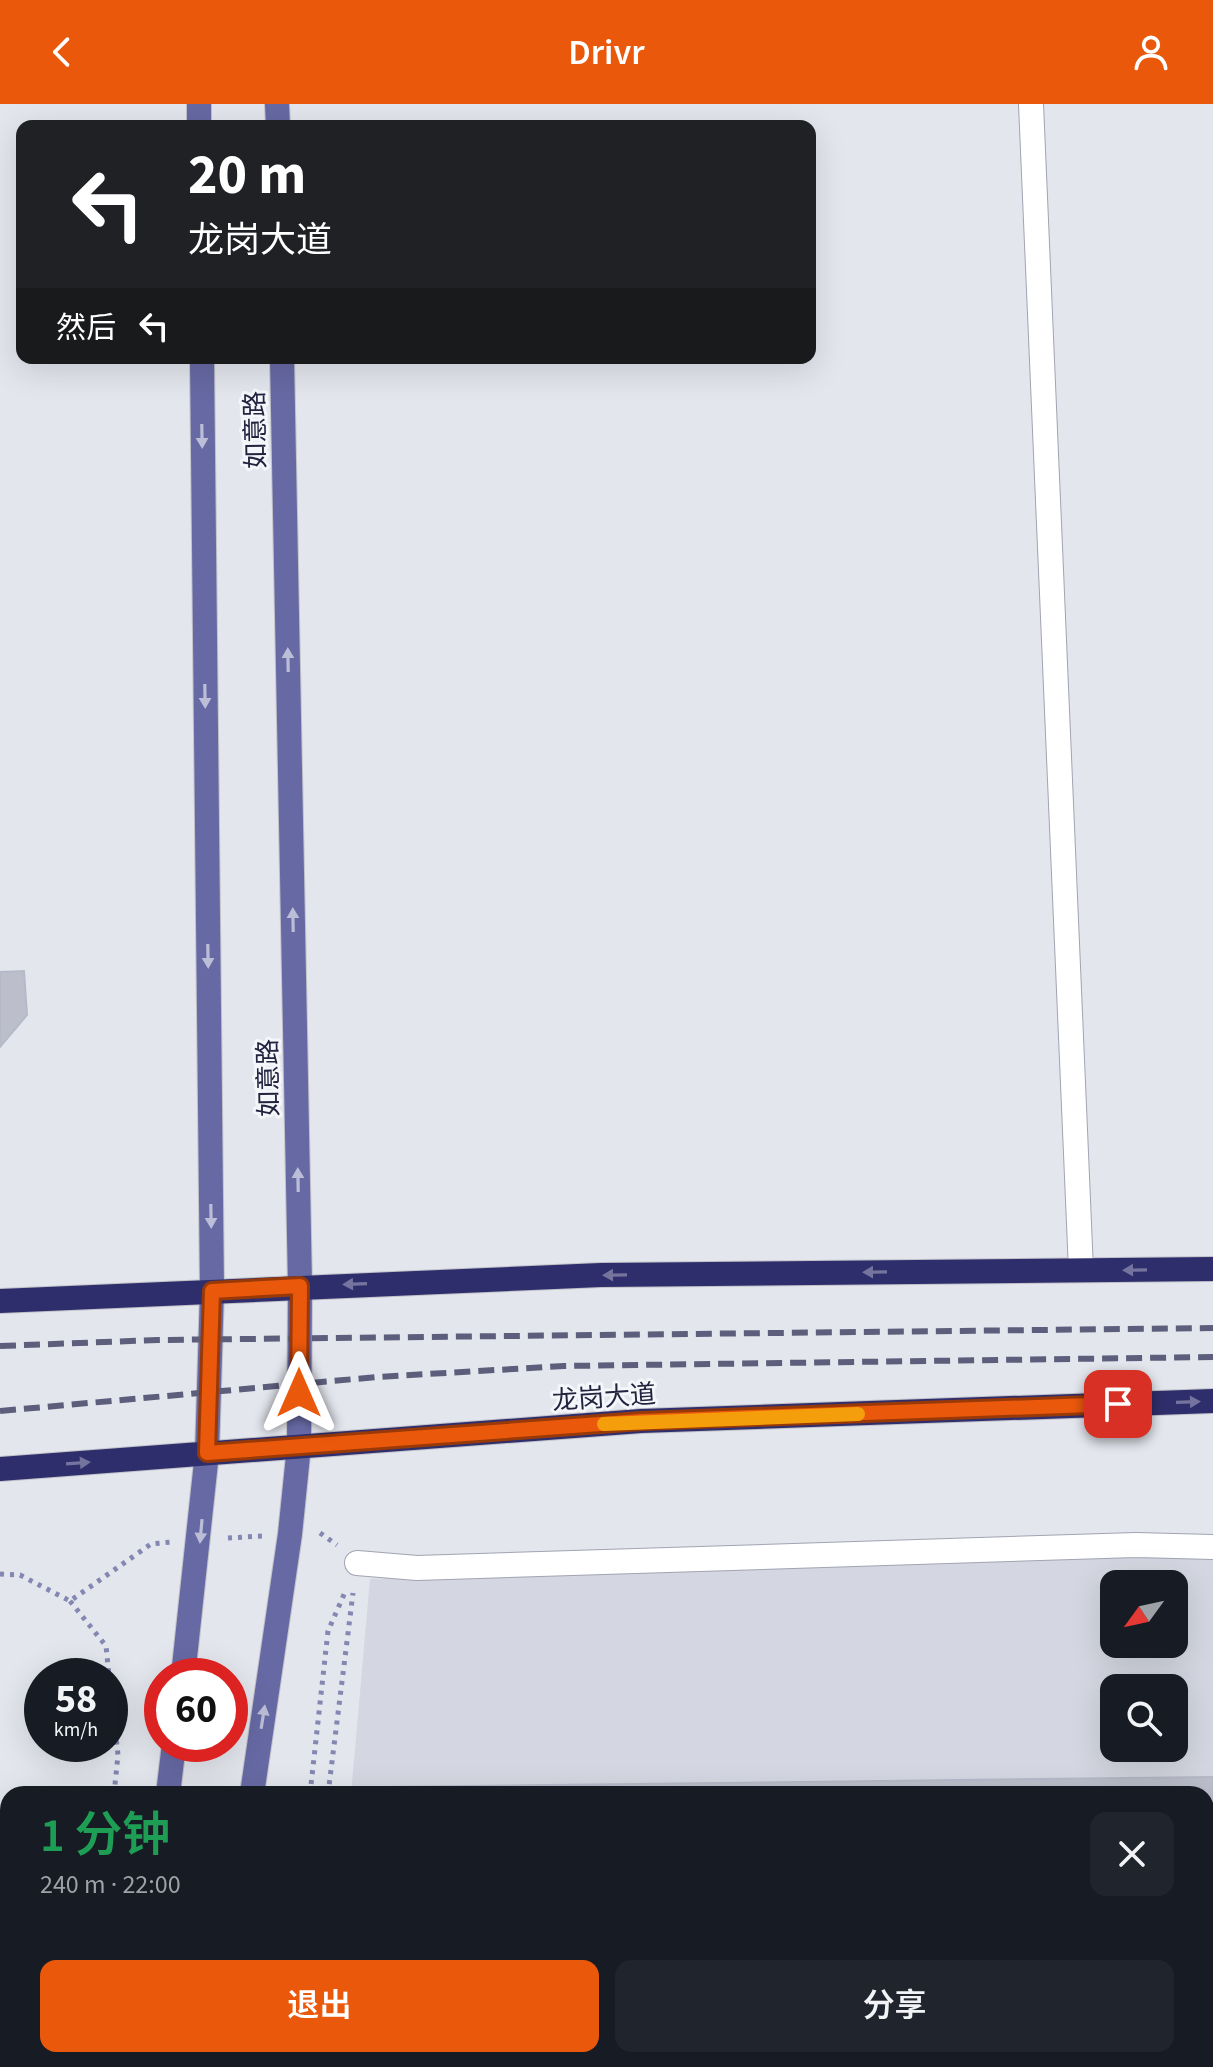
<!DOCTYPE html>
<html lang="zh">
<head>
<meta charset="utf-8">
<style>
  :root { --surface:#171b24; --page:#20242c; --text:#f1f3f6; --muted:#9ea1a6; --accent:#ea580c }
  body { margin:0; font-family:"Source Sans 3","Noto Sans SC",sans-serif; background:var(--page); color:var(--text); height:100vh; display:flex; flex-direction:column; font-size:30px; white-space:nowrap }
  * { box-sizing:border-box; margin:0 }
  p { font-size:26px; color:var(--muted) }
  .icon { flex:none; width:44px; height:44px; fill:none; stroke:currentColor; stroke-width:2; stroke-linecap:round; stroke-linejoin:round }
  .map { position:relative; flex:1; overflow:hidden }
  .sheet { position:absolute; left:0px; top:1682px; width:1214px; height:282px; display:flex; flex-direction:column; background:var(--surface); border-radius:24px 24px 0 0; box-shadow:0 8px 32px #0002 }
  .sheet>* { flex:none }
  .banner { position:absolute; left:16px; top:16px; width:800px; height:244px; border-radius:16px; box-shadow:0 8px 32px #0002; background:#202124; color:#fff; overflow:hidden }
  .needle { width:52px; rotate:237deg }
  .fabs { position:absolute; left:1100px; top:1466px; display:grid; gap:16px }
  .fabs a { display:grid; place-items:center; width:88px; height:88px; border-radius:16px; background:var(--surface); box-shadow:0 8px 32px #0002; font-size:40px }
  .speed { position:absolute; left:24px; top:1554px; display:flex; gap:16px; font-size:40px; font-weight:700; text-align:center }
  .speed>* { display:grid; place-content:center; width:104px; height:104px; border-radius:50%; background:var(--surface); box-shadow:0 8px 32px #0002; line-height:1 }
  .speed small { font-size:20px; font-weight:400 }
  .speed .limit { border:12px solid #d22; background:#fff; color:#111 }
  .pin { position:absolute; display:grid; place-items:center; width:68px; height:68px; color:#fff; margin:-34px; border-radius:16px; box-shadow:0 4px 12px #0006 }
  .me { position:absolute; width:88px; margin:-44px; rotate:0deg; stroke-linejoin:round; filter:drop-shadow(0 0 6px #0008) }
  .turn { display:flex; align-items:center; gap:28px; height:168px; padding:0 40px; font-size:36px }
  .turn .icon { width:104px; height:104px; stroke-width:2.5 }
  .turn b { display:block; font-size:56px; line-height:68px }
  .then { display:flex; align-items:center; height:76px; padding:0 40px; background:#0003; gap:16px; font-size:30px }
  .round { display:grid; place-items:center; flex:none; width:84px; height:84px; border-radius:16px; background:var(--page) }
  .overview { display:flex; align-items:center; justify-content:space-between; height:136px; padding:0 40px }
  h1 { font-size:48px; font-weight:600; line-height:60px; color:#1e9e55 }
  .cta { display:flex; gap:16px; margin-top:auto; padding:16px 40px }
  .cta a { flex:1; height:92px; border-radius:16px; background:var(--accent); color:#fff; font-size:32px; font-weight:600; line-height:92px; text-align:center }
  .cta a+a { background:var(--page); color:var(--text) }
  header { display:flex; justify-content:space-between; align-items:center; height:104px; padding:0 40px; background:var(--accent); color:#fff; font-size:36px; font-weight:600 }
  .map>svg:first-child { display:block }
</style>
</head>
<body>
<header><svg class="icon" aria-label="back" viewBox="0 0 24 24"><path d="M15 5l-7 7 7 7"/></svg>Drivr<svg class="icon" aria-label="person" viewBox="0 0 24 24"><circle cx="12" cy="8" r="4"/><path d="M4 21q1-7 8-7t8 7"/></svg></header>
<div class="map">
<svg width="1213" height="1963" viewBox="0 0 1213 1963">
  <rect width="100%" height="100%" fill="#e3e6ed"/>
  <path fill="#d4d7e1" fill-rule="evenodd" d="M1213 1435V1963H326L327 1956H1206V1690H351L370 1475ZM1114 1480H1174V1540H1114ZM1114 1584H1174V1644H1114Z"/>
  <path fill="#bcbfcb" stroke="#b6b9c7" stroke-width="2" d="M24 867 27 911 0 943V868Z
    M1213 1673V1849H1206V1690H383V1683Z"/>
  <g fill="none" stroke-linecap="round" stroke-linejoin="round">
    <g stroke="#a1a4b2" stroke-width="26">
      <path id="minor" d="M1031 0 1081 1166
        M357 1459 417 1464 1136 1441 1213 1443"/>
    </g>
    <g stroke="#c1c2c9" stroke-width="26">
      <path id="major" d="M199 0V22
        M277 0 278 22
        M183 1572 207 1349 212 1187 202 254
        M168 1690 174 1640
        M252 1690 290 1430 299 1342 300 1182 282 254
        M133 1963 134 1956
        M211 1963 212 1956"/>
    </g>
    <g stroke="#c1c2c9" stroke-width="26">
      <path id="highway" d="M0 1197 601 1171 1213 1165
        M0 1365 641 1317 1213 1297"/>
    </g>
    <path stroke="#8387b1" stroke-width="5" stroke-dasharray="4 6" stroke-linecap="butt" d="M320 1429 337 1441
      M228 1434 262 1432
      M0 1470 20 1471 70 1497 151 1440 171 1438
      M70 1497 106 1542 109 1572
      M110 1577 118 1651 114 1690
      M310 1690 328 1527 346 1486
      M328 1690 353 1489
      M81 1963 82 1956
      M279 1963 280 1956
      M292 1963 293 1956"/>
    <use href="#minor" stroke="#fff" stroke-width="24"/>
    <use href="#major" stroke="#6769a4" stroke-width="24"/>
    <use href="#highway" stroke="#2f2e6c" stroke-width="24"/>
    <path stroke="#5d5e7b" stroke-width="6" stroke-dasharray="16 8" stroke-linecap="butt" d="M0 1242 158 1236 1213 1224
      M0 1307 377 1273 564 1262 1213 1253"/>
  </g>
  <defs><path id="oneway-solid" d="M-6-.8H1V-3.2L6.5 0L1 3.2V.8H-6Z" transform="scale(2)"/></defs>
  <g fill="#bcbed8">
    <use href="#oneway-solid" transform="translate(202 332) rotate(89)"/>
    <use href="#oneway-solid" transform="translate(288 556) rotate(-91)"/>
    <use href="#oneway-solid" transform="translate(205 592) rotate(89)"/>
    <use href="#oneway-solid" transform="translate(293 816) rotate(-91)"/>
    <use href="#oneway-solid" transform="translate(208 852) rotate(89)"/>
    <use href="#oneway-solid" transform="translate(298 1076) rotate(-91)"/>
    <use href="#oneway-solid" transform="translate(211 1112) rotate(89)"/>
    <use href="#oneway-solid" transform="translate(201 1427) rotate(95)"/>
    <use href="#oneway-solid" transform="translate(263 1613) rotate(-81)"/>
  </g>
  <g fill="#74749e">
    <use href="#oneway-solid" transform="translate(1135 1166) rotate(179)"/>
    <use href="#oneway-solid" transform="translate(875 1168) rotate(179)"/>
    <use href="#oneway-solid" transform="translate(615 1171) rotate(179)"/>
    <use href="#oneway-solid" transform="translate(355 1180) rotate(178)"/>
    <use href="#oneway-solid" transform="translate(1188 1298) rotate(-2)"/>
    <use href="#oneway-solid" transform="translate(78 1359) rotate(-4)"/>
  </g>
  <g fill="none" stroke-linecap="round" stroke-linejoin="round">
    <g stroke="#983908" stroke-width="20">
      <path id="route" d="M299 1289 300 1182 212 1187 207 1349 641 1317 1118 1300"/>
    </g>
    <use href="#route" stroke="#ea580c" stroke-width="14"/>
    <path stroke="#f59e0b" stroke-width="14" d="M604 1320 858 1310"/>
  </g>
  <g text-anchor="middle" stroke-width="6" stroke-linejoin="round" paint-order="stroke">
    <g font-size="26" fill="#22243f" stroke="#f4f6fa">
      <text transform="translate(255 326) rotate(-91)" y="9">如意路</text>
      <text transform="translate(268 974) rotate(-91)" y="9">如意路</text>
      <text transform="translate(604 1293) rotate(-4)" y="9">龙岗大道</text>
    </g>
  </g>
</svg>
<div class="fabs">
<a><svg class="needle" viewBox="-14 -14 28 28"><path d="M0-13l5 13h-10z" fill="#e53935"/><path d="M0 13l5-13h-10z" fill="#9ea1a6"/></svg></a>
<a><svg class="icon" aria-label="search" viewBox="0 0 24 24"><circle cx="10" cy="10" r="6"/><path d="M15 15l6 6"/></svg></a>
</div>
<div class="speed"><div>58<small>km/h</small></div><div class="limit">60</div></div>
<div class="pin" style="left:1118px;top:1300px;background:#d93025"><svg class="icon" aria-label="arrive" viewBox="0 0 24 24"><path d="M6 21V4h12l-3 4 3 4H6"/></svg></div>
<svg class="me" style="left:299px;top:1289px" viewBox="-20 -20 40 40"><path d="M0-17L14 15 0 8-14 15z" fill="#ea580c" stroke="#fff" stroke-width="4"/></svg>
<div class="banner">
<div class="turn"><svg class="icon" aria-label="left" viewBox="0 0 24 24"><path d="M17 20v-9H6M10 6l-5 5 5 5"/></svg><div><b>20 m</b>龙岗大道</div></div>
<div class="then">然后<svg class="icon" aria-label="left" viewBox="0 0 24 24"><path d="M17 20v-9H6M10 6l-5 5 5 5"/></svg></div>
</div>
<section class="sheet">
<div class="overview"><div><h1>1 分钟</h1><p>240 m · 22:00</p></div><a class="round"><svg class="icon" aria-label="close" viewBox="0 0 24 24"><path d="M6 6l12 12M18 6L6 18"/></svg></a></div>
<div class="cta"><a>退出</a><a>分享</a></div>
</section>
</div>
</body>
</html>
